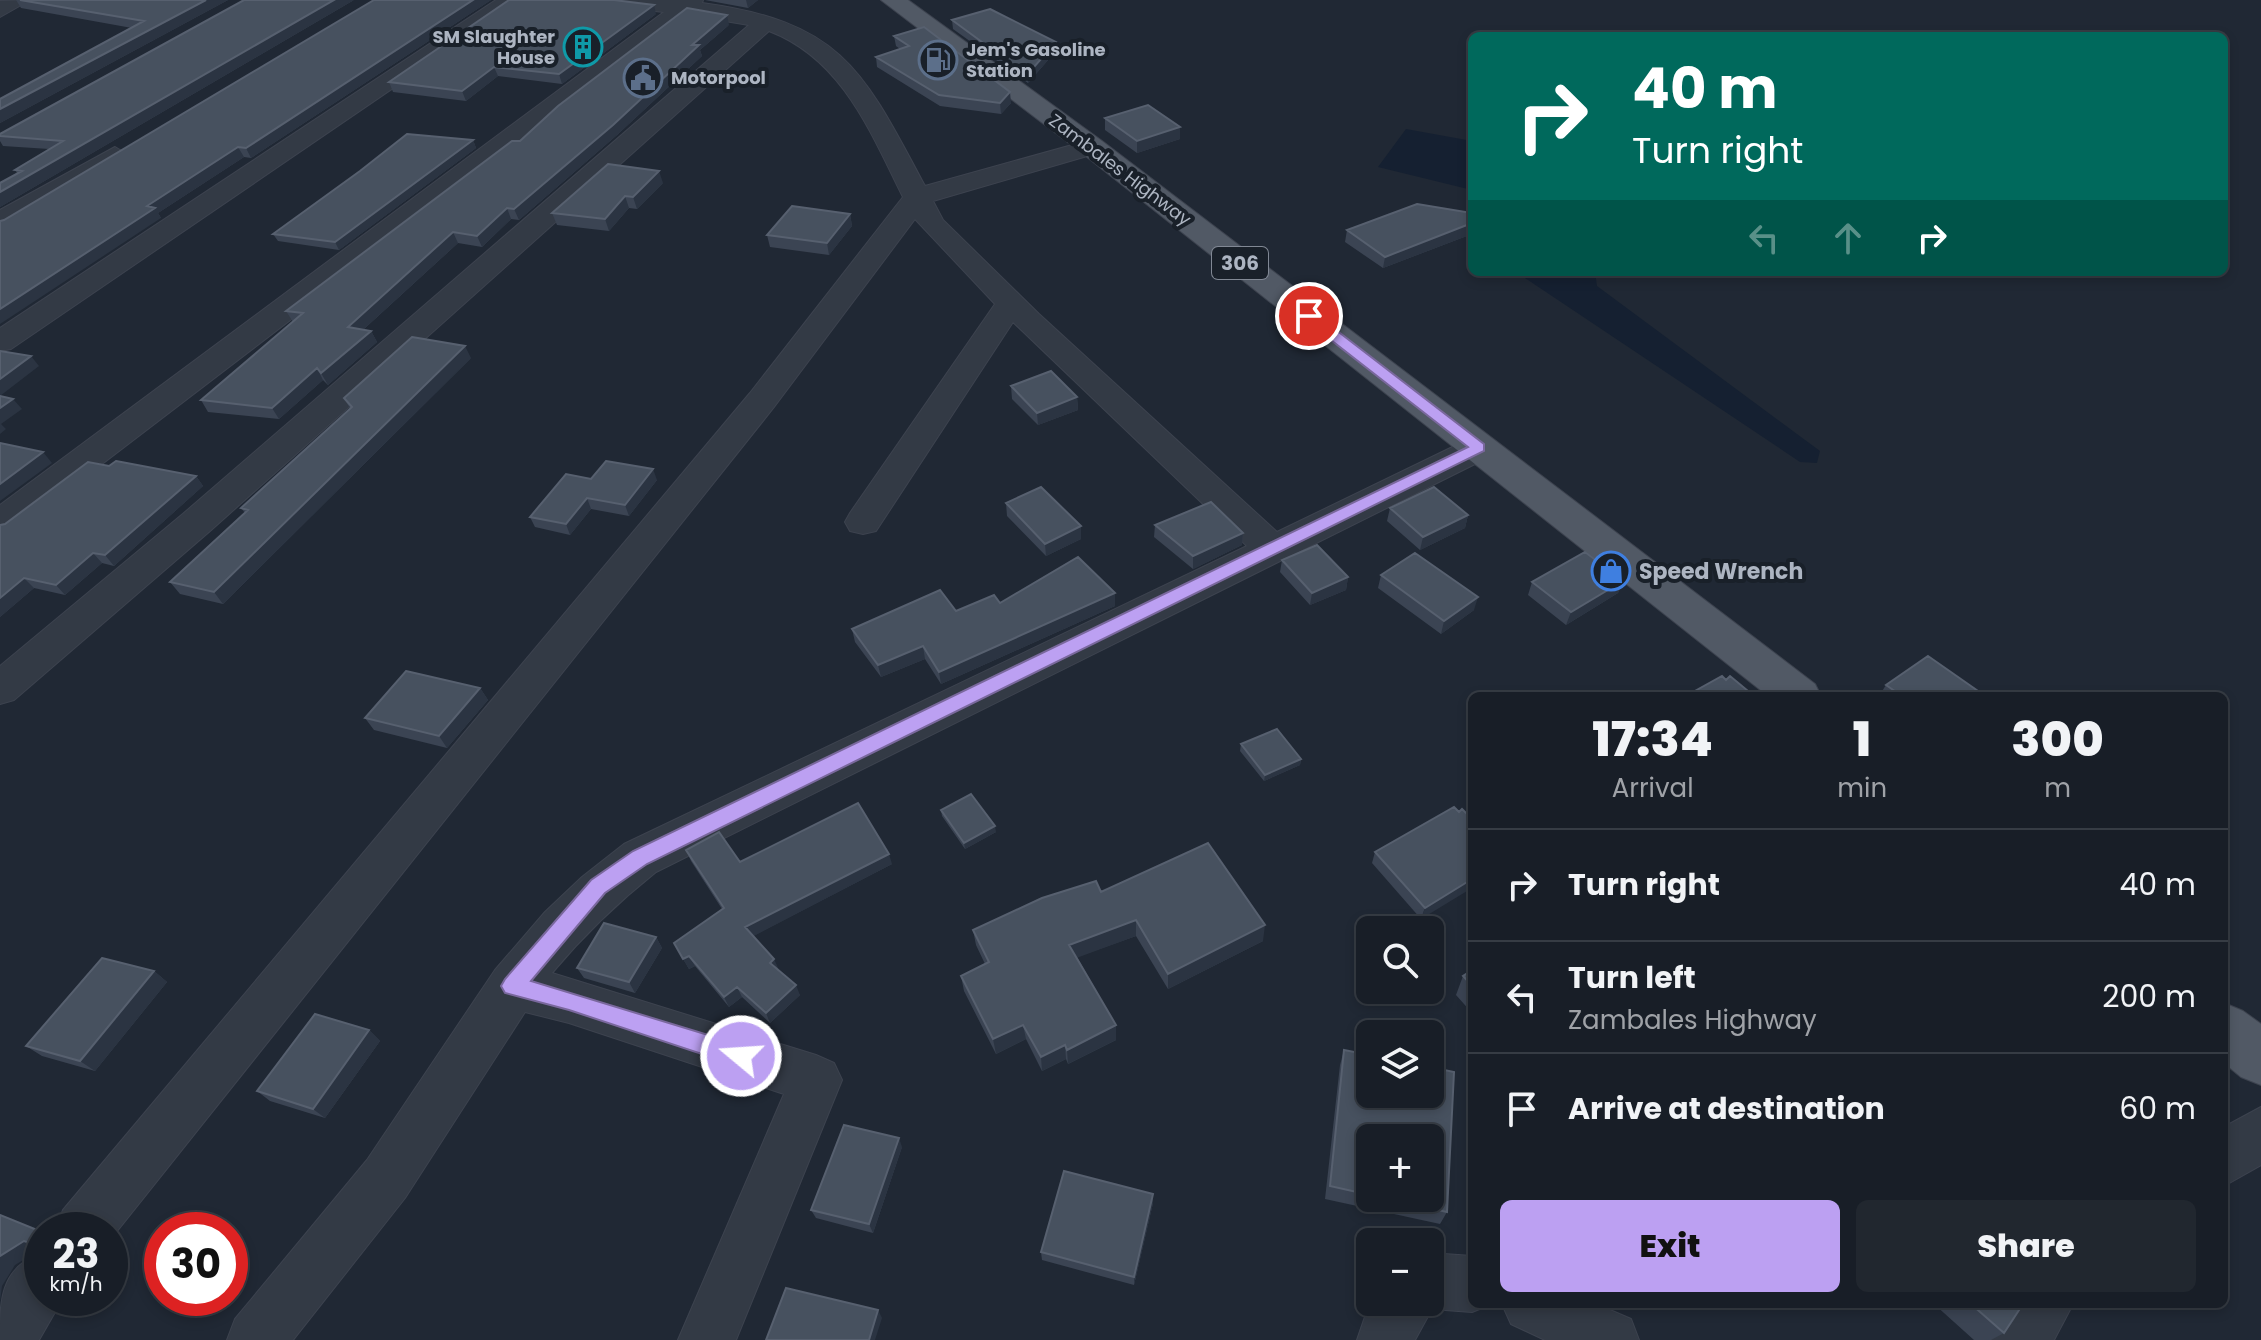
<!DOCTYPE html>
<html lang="en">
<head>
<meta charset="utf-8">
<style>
  :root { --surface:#181e27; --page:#21272f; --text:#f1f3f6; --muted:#9fa2a7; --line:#363c44; --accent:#bca0f2 }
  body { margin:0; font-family:Poppins,sans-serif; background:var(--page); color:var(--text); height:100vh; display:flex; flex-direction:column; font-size:30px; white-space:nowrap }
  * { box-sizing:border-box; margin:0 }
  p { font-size:26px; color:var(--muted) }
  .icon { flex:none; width:44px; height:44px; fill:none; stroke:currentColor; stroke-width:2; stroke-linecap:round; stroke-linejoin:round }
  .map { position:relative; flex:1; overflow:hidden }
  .panel { position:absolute; left:1468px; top:692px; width:760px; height:616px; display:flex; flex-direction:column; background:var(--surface); border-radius:12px; box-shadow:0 4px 12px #0003,0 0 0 2px var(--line) }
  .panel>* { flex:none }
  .hud { position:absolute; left:1468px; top:32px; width:760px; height:244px; border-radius:12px; box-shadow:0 4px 12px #0003,0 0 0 2px var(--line); background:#00695c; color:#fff; overflow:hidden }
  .buttons { position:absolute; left:1356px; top:916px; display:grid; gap:16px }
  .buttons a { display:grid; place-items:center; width:88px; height:88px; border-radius:12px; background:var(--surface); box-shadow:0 4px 12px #0003,0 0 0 2px var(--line); font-size:40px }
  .speed { position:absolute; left:24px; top:1212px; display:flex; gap:16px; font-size:40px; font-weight:700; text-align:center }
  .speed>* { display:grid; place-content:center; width:104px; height:104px; border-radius:50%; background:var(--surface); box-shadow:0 4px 12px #0003,0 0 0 2px var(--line); line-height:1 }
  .speed small { font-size:20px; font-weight:400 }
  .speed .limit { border:12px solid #d22; background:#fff; color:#111 }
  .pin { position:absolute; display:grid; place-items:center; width:68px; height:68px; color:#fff; margin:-34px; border:4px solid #fff; border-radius:50%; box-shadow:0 2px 8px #0007 }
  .me { position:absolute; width:88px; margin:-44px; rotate:288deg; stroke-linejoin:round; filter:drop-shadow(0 0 6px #0008) }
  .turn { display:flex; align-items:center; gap:28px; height:168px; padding:0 32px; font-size:36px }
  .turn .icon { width:104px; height:104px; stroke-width:2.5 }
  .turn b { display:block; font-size:56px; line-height:68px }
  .lanes { display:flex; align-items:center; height:76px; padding:0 32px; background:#0003; justify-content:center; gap:40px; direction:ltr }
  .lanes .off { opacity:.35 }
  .eta { display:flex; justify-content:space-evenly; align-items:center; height:136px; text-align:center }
  .eta b { font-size:48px; font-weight:800; line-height:56px }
  .cta { display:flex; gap:16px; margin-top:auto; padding:16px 32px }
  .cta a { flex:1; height:92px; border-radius:12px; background:var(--accent); color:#111; font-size:32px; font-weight:800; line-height:92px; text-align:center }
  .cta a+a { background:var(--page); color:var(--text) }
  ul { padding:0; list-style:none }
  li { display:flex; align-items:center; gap:24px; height:112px; padding:0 32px; border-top:2px solid var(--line) }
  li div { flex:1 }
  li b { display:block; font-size:30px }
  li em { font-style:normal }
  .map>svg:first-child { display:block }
</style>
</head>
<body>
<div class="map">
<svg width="2261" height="1340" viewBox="0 0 2261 1340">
  <rect width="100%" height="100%" fill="#202834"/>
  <path fill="#152031" d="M1406 129 1472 141V190L1378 167Z
    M1537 272H1595L1597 286 1820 451 1817 463 1800 462 1525 278Z"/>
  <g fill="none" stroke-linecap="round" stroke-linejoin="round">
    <g stroke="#3d434f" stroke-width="2">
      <path id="minor" d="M30 0 0 17V1Z
        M496 0H522L11 349 0 351V328Z
        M607 0H703L702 3C842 22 863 70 925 186L1083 142H1101L1105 147 1101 152 933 201 943 220 1039 314 1277 532 1467 440 1479 437 1491 440 1496 448 1491 456 656 872C617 903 584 935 552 973L816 1055 834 1063 842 1080 736 1340H678L784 1094 569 1023 525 1012 405 1198 293 1340H227L235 1319 367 1160 495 970 545 912 582 877 624 844 1247 546 1013 322 876 531 863 534 850 531 845 522 850 513 995 304 915 219 774 407 110 1240V1230H55L63 1210 750 393 903 197C870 131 842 59 769 31L210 531 14 700 0 704V666L184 513 749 25 689 15 13 532 0 535V505L664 12 618 7Z
        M115 147 128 155 124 160 0 230V210Z
        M2261 1107V1165L2224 1186V1127Z
        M42 1252V1298L62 1300 39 1340H0C0 1299 0 1269 42 1252Z
        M1430 1253 1472 1256V1304H1492L1472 1312 1432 1309 1415 1340H1357L1370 1302H1430Z
        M1502 1304H1596L1631 1319 1639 1340H1545L1511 1324Z
        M2010 1304H2073L2054 1340H1991Z"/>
    </g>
    <g stroke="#3d434f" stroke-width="2">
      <path id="primary" d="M881 0H908L1102 141 1815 684 1821 696H1768L1082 153Z
        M2224 1003 2243 1011 2261 1024V1085L2241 1077 2224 1063Z"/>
    </g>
    <use href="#minor" fill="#333a45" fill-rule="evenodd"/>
    <use href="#primary" fill="#515965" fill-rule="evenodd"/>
  </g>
  <path fill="#3b4453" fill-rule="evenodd" d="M16 0H228L0 123V99L132 28 21 8Z
    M354 0 0 207V183L17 173 15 170 49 149 3 146 0 141V134Z
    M374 0H491L251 158 244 157 158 213 161 218 4 220Z
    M705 0H758L748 8Z
    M656 14 562 84 498 76 466 101 393 92 389 82Z
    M952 20 1056 51 1028 83 953 29Z
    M729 25 700 50 702 56 617 135 519 220 511 219 482 247 458 243 364 329 371 331 377 342 328 385 323 380 279 419 208 412 201 400 293 322 286 311 520 141Z
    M894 36 1011 103 1001 114 940 106 877 67 876 57 900 49 896 46Z
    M1105 118 1180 139 1137 153 1105 130Z
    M473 140 476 148 339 250 278 241 273 234Z
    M663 183 637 209 629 208 609 231 557 225 552 213Z
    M1472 213V234L1383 268 1345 242 1347 230Z
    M850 214 852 226 829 255 770 247 767 235Z
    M471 358 223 604 180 594 170 582 245 513 241 508 350 409 344 398Z
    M1011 386 1077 397 1078 410 1038 425 1012 399Z
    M109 466 196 476 203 486 114 566 102 563 65 595 34 588 0 617 5 524Z
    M591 479 657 480 629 516 591 509 570 535 535 527 530 517Z
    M1006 503 1081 539 1046 556 1007 516Z
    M1390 508 1468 515 1465 528 1420 550 1387 521Z
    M1155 525 1243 533 1242 545 1193 569 1154 537Z
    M1282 560 1348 577 1346 590 1310 605 1280 572Z
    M1381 575 1474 610 1441 634 1378 588Z
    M1623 581 1618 593 1566 625 1528 595 1532 582Z
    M1000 603 1115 606 941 684 925 659 881 677 855 642 852 629Z
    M1886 685 1978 691 1974 696H1879Z
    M480 688 488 700 447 748 374 730 365 718Z
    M1241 744 1301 759 1300 765 1264 781 1240 751Z
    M941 810 996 832 965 849 942 816Z
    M1459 812 1421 919 1372 863 1375 852Z
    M686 850 740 862 892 864 753 936 778 970 800 995 770 1023 742 997 729 1007 695 966 689 969 674 943 722 909 691 861Z
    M1101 892 1263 941 1168 989 1136 936 1077 957 1116 1025V1040L1068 1064 1066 1059 1042 1071 1026 1039 996 1054 964 991 961 976 985 964 976 945 973 930Z
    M656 937 662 948 635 993 584 978 577 968Z
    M1472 970V1013L1456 995 1463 976Z
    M154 971 167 982 95 1071 42 1056 26 1046Z
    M369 1030 380 1041 325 1118 270 1101 257 1091Z
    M1344 1050 1447 1212 1440 1224 1325 1199 1340 1065ZM1370 1138 1430 1198H1370Z
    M902 1147 873 1233 816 1218 811 1210Z
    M1153 1194V1203L1134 1285 1042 1260 1041 1252Z
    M1934 1304H2023L2004 1333 1991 1340H1974Z"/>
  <path fill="#2b3442" d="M206 0H228L0 123V109Z
    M334 0H354L0 207V192Z
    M473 0H491L251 158 246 148Z
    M746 0H758L748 8Z
    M654 5 656 14 562 84 559 74Z
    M727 15 729 25 700 50 702 56 617 135 519 220 514 209 692 45Z
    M1056 42V51L1028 83 1027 75Z
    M494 67 498 76 466 101 462 91Z
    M1010 92 1011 103 1001 114 1000 103Z
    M1180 127V139L1137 153V141Z
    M473 140 476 148 339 250 335 242Z
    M238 147 244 157 158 213 161 218 0 324V309L147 206Z
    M659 171 663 183 637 209 633 197Z
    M625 196 629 208 609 231 605 219Z
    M507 208 511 219 482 247 477 236Z
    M850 214 852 226 829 255 827 243Z
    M1472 223V234L1383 268 1385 257Z
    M453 232 458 243 354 338 348 327Z
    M371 331 377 342 328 385 321 373Z
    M465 346 471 358 223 604 214 592Z
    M31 356 39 366 0 396V379Z
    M317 368 323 380 279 419 272 408Z
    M1077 397 1078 410 1038 425 1037 413Z
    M13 399 22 409 1 424 6 429 0 434V408Z
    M43 452 52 463 0 501V484Z
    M653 469 657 480 629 516 625 505Z
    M196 476 203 486 114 566 105 555Z
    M587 498 591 509 570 535 566 524Z
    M1468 515 1465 528 1420 550 1423 537Z
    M1081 526V539L1046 556 1045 544Z
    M1243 533 1242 545 1193 569V556Z
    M93 553 102 563 65 595 56 585Z
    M1348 577 1346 590 1310 605 1312 593Z
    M24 578 34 588 0 617V598Z
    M1623 581 1618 593 1566 625 1571 612Z
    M1115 593V606L941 684 939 672Z
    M1478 597 1474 610 1441 634 1444 621Z
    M923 646 925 659 881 677 878 665Z
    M480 688 488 700 447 748 439 736Z
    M1301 759 1300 765 1264 781 1265 775Z
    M995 826 996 832 965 849 964 843Z
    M889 854 892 864 750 938 745 927Z
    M1472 879V888L1421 919 1425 908Z
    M1136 920V936L1071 960 1069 945Z
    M1265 925 1263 941 1168 989V974Z
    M656 937 662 948 635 993 629 982Z
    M689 956 695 966 689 969 683 959Z
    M774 959 779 970 774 973 770 963Z
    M154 971 167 982 95 1071 80 1061Z
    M796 985 800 995 770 1023 766 1013Z
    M737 987 742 997 729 1007 724 997Z
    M1023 1025 1026 1039 996 1054 993 1039Z
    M1116 1025V1040L1068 1064 1067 1050Z
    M369 1030 380 1041 325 1118 313 1109Z
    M1065 1045 1066 1059 1042 1071 1041 1057Z
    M899 1138 902 1147 873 1233 869 1224Z
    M1153 1194V1203L1134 1285V1277Z
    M42 1234V1258L33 1254 15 1265 2 1286 0 1301V1256L24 1241 33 1245Z
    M878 1310 882 1318 875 1340H869Z"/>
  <path fill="#47515f" stroke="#57606f" stroke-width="2" d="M20 0H206L0 109V99L144 21Z
    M244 0H334L0 192V183L22 171 15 170 63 141 0 136V134Z
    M374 0H473L246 148 238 147 147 206 155 208 0 309V221L4 220Z
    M509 0H614L654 5 559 74 494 67 462 91 389 82Z
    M687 8 727 15 692 45H699L613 125 514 209 507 208 477 236 453 232 348 327 371 331 321 373 317 368 272 408 201 400 303 313 286 311 512 141H520L558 106Z
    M990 9 1056 42 1027 75 952 20Z
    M924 27 1010 92 1000 103 939 95 876 57 909 46 894 36Z
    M1148 105 1180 127 1137 141 1105 118Z
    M407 134 473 140 335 242 273 234 360 171Z
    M608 164 659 171 633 197 625 196 605 219 552 213Z
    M1417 204 1472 213V223L1385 257 1347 230Z
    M792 206 850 214 827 243 767 235Z
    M412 337 465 346 214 592 170 582 248 510 241 508 352 407 344 398Z
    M0 351 31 356 0 379Z
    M1051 371 1077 397 1037 413 1011 386Z
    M0 396 13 399 0 408Z
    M0 443 43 452 0 484Z
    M116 461 196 476 105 555 93 553 56 585 24 578 0 598V525L5 524 88 462 109 466Z
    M606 461 653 469 625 505 587 498 566 524 530 517 566 474 591 479Z
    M1041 487 1081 526 1045 544 1006 503Z
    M1434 487 1468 515 1423 537 1390 508Z
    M1211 502 1243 533 1193 556 1155 525Z
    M1317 545 1348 577 1312 593 1282 560Z
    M1585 552 1623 581 1571 612 1532 582Z
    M1415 553 1478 597 1444 621 1381 575Z
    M1078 557 1115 593 939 672 923 646 878 665 852 629 940 590 956 611 994 595 1000 603Z
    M1928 656 1978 691 1971 696H1902L1886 685Z
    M406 671 480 688 439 736 365 718Z
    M1722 676 1726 680 1730 676 1754 696H1686Z
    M1277 729 1301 759 1265 775 1241 744Z
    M971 794 995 826 964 843 941 810Z
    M858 803 889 854 745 927 774 959 770 963 796 985 766 1013 737 987 724 997 689 956 683 959 674 943 724 908 686 850 719 832 740 862Z
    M1454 807 1459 812 1462 809 1472 819V879L1425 908 1375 852Z
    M1208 843 1265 925 1168 974 1136 920 1069 945 1116 1025 1067 1050 1065 1045 1041 1057 1023 1025 993 1039 961 976 989 962 973 930 1042 898 1096 881 1101 892Z
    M604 923 656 937 629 982 577 968Z
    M102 958 154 971 80 1061 26 1046Z
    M1472 970V986L1463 976Z
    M315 1014 369 1030 313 1109 257 1091Z
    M1344 1050 1370 1055V1094H1430V1067L1454 1072 1447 1212 1384 1198H1430V1138H1370V1195L1330 1186Z
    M844 1125 899 1138 869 1224 811 1210Z
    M1064 1171 1153 1194 1134 1277 1041 1252Z
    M0 1215 42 1232V1234L28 1251 27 1242 24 1241 0 1256Z
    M786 1288 878 1310 869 1340H766Z
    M1971 1304H2023L2004 1333Z"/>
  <path fill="#bca0f2" stroke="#7a689d" stroke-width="2" d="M1304 313H1314L1484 444V451L647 864 605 893 531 981 741 1045 749 1048 753 1056 749 1063 741 1067 569 1010 505 993 501 986 505 979 591 880 633 851 1468 447 1304 319Z"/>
  <defs>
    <g id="building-ring" transform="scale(2)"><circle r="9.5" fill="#192029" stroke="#0f9aa8" stroke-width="1.5"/><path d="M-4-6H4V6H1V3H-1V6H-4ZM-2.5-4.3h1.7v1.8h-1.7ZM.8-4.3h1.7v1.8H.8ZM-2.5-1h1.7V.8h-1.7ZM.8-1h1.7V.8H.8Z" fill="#0f9aa8"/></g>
    <g id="fuel-ring" transform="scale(2)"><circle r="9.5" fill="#192029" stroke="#5c6f8a" stroke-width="1.5"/><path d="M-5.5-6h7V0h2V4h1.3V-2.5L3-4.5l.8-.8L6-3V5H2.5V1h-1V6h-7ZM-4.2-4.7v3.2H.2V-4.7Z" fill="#5c6f8a"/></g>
    <g id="civic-ring" transform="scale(2)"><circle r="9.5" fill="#192029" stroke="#5c6f8a" stroke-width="1.5"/><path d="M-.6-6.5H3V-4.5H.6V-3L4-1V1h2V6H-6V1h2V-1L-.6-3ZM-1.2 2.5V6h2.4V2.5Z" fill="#5c6f8a"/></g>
    <g id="shop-ring" transform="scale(2)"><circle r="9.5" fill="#192029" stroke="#3f7fe0" stroke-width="1.5"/><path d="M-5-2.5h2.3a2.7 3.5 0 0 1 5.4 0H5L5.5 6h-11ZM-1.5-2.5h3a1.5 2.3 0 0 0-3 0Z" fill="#3f7fe0"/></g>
  </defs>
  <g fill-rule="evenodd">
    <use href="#building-ring" x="583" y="47"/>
    <use href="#fuel-ring" x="938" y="60"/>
    <use href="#civic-ring" x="643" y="78"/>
    <use href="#shop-ring" x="1611" y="571"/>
  </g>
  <g text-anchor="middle" stroke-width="8" stroke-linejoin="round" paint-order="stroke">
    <g font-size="18" font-weight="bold" fill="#adb5c2" stroke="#192029" text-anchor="start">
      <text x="555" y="43" text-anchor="end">SM Slaughter<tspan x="555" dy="21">House</tspan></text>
      <text x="966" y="56">Jem's Gasoline<tspan x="966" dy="21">Station</tspan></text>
      <text x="671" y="84">Motorpool</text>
    </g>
    <g font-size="18" fill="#adb5c2" stroke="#192029">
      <text transform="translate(1120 170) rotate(37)" y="6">Zambales Highway</text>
    </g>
    <rect fill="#192029" stroke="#818894" stroke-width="2" x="1212" y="247" width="56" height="32" rx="6"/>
    <g font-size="20" font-weight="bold" fill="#adb5c2">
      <text x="1240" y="270">306</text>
    </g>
    <g font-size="22" font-weight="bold" fill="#adb5c2" stroke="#192029" text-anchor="start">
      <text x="1639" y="579">Speed Wrench</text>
    </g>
  </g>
</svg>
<div class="buttons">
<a><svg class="icon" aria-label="search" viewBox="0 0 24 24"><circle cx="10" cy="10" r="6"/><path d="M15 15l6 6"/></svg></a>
<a><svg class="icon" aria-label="layers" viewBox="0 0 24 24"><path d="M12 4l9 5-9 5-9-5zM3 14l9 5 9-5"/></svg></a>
<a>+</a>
<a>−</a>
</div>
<div class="speed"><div>23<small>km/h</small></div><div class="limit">30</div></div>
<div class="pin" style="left:1309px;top:316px;background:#d93025"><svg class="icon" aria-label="arrive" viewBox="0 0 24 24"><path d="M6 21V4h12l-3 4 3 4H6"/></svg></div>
<svg class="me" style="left:741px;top:1056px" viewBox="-20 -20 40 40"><circle r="17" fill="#bca0f2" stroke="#fff" stroke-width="3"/><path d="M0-11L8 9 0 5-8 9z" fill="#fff"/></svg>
<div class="hud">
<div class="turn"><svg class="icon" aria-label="right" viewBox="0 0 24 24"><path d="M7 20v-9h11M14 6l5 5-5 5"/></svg><div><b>40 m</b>Turn right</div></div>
<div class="lanes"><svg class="icon off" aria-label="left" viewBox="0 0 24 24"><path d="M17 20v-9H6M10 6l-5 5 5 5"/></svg><svg class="icon off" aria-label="ahead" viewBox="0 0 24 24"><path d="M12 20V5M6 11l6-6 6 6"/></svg><svg class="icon" aria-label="right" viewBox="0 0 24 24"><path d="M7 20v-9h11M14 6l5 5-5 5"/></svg></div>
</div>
<section class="panel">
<div class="eta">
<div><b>17:34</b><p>Arrival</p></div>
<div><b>1</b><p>min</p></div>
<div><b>300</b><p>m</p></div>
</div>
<ul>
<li><svg class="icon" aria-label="right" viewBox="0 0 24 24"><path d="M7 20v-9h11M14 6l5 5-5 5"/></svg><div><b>Turn right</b></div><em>40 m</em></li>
<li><svg class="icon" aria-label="left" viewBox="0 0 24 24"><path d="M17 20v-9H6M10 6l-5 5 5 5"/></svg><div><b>Turn left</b><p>Zambales Highway</p></div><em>200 m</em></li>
<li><svg class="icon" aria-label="arrive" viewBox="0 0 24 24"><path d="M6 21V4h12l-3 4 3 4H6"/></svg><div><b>Arrive at destination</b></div><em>60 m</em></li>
</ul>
<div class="cta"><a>Exit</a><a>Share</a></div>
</section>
</div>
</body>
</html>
